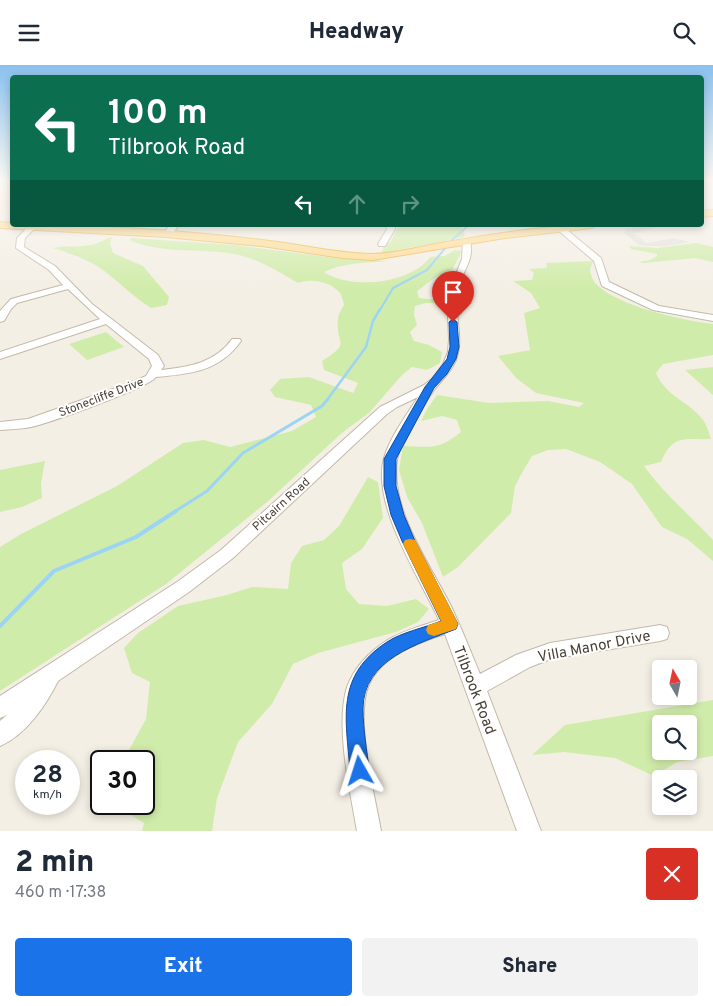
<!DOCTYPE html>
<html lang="en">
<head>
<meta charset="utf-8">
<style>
  :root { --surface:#fff; --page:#f2f2f3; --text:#1f2937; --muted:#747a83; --accent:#1a73e8 }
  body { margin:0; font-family:Overpass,sans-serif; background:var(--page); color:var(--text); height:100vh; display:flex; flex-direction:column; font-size:19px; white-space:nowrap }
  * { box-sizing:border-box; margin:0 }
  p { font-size:16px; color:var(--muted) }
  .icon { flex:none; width:28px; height:28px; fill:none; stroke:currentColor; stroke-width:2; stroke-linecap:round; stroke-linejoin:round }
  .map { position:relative; height:766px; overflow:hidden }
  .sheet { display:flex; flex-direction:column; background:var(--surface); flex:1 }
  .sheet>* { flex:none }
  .banner { position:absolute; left:10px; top:10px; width:694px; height:152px; border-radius:5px; box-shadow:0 2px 8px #0003; background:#0b6e4f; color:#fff; overflow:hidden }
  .needle { width:32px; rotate:351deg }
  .fabs { position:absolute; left:652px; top:595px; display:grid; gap:10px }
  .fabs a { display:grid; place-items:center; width:45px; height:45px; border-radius:5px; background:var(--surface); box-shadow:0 2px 8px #0003; font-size:25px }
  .speed { position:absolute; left:15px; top:685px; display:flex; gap:10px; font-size:25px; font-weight:700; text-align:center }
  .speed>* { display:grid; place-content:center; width:65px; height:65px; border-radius:50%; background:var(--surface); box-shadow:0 2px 8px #0003; line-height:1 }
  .speed small { font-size:12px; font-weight:400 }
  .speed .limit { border:2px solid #111; border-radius:8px; background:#fff; color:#111 }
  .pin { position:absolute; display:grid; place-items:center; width:42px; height:42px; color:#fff; margin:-51px -21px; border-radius:50% 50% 50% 0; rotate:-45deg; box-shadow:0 0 5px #0007 }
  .pin .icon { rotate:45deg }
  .me { position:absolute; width:55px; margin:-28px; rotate:354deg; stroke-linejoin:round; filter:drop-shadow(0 0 4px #0008) }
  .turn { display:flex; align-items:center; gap:18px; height:105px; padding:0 15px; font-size:22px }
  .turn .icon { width:65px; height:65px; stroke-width:2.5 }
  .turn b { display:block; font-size:35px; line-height:42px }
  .lanes { display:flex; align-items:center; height:48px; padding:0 15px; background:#0003; justify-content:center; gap:25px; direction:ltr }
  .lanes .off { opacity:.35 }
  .round { display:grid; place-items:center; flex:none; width:52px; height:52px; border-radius:5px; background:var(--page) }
  .headline { display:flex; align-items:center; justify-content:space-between; height:85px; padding:0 15px }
  h1 { font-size:30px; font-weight:800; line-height:38px }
  .cta { display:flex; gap:10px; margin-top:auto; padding:10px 15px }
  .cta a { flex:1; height:58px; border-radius:5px; background:var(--accent); color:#fff; font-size:20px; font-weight:800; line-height:58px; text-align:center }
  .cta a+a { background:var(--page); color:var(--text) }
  header { display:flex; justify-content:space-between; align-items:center; height:65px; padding:0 15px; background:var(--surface); font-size:22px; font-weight:800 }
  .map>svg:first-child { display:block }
</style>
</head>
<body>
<header><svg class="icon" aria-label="menu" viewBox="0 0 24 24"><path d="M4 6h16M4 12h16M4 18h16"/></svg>Headway<svg class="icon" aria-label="search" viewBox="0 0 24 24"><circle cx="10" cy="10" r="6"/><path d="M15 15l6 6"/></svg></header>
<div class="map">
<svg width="713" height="766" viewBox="0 0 713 766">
  <rect width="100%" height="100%" fill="#f4efe5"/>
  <path fill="#f8e5ce" d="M0 116H12V141L0 152Z"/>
  <path fill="#d0ecaa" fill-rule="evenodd" d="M411 160H461L465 169 464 172 460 173 382 188 384 180 390 177 398 163Z
    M112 172 110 178 113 188 143 201 169 232 167 240 151 243C131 231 116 213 97 201 84 193 68 188 53 183 65 180 77 183 90 180 98 179 104 174 112 172Z
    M132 173 235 180 335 193 389 196C368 198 344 197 324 207 350 225 411 219 430 192L445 191 455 185 462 186 452 205 437 211 417 226 419 233 440 235 441 238H426L415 241 414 250 417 260 410 267 414 276 429 280 442 287 440 298 427 305 412 302 403 309 369 348 343 367 267 437 166 519 0 626V482L21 469 117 421 183 378 204 375 230 382 292 366 316 352 311 340 275 332 270 325 280 314 309 312 353 328 358 318 324 305 322 296C353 277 335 280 338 254 338 249 342 244 344 240 343 236 342 231 340 228 331 216 310 213 298 218 277 206 252 190 227 188 194 184 160 188 129 175Z
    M696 178 713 182V197L695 193 643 198 639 197 650 195 657 191V189L631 184 630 181 658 183Z
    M593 196 590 205C591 210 593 216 596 219 617 241 684 256 713 259V290L663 299 656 308C666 332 689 336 703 355 707 360 709 368 711 374 684 375 673 369 661 397L644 401C664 429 690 450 713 475V496L687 474 662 462 632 419 600 397 566 384 548 385 532 391 523 406 515 421 511 448 458 502 443 512 422 458 407 432 399 405 403 381C431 382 439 385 461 367L457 355 442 351 421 356 427 344 437 330 489 338 548 336 579 342 584 338 536 328 516 313 498 291 530 285 524 248 540 243 531 228 513 216 532 215 534 208 529 204 547 203 546 198Z
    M106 267 124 282 87 295 69 279Z
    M713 302V330L685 305Z
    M45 396 41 418 42 433 22 442 0 447V405Z
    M368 412 378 417 383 453 362 484 342 498 346 524 359 539 387 541 416 534 429 544 418 557 396 567 318 588 293 599 272 639 238 677 217 733 212 766H142L144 758 113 739H144V696H123L146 654 150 617 132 608 124 583 138 568 178 541 227 530 252 522 288 524 291 498 302 481 324 475 339 461Z
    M713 635V691L677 697 654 711 615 693 564 687 532 690 565 660ZM661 659H689V686H661Z"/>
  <path fill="#e4e1de" d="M647 160 664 161 630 169H634L644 175 641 176 649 178 673 173 690 177 666 181H647L639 180 624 168 626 165 624 164Z"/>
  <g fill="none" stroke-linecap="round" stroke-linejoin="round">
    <path stroke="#9cd4f6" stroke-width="2" d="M380 245 393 223 427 205 452 175 469 160"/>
    <path stroke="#9cd4f6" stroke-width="2.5" d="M327 335 366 282 373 256 380 244"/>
    <path stroke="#9cd4f6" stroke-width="3" d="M174 447 207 426 243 388 322 341 328 334"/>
    <path stroke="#9cd4f6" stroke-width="4" d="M0 561 54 506 136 472 176 446"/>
    <g stroke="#c3b9aa" stroke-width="2">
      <path id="minor" d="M30 160 37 161 25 173 24 182 55 201 92 239 158 290 164 301 161 305C189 302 215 298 232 274H240L241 276C220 306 191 309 156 312 150 322 47 359 31 362 21 364 10 364 0 365V357L28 354 127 319 146 311 152 301 149 294 106 259 0 294V287L100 254 68 224 17 238 11 244 4 256 0 257V246L11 234 63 220 49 205 16 183 17 173Z
        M165 160H174L177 163 169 171H163L162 169 168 163Z
        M386 160H394L395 164 385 181H379L378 179 387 164Z
        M552 160H561L601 193 609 217 659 241 713 250V256L653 245 602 221 594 196Z
        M463 175 470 177C475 194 462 207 458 223 452 247 465 271 456 295 451 307 442 315 434 325 425 338 399 380 397 395 390 444 429 498 450 539 461 562 470 585 480 609L516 590 550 578 660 560 667 562 669 568 667 574 660 576 551 594 530 602 487 626 541 766H517L445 569C417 578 379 592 368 622 355 656 375 730 381 766H357C350 725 335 661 347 622 354 603 369 587 386 576 402 566 421 561 439 555 420 513 371 440 384 393 390 372 406 351 418 332L397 342 387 349 233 493 189 527 58 616C46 640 26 670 0 681V656L7 650 0 653V631L177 517 221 485 380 342 424 320 433 313 443 299 448 287 449 274 447 231 462 194Z"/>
    </g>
    <g stroke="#edbb5a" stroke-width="2">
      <path id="major" d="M701 116H713V120L701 119Z
        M713 145V151L701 152V146Z
        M0 157 12 158V160C96 160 180 165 262 175 299 179 335 188 371 189 396 189 422 181 446 177 496 169 546 160 597 160L592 163 505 173 373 195 342 193 262 181 166 172 0 163Z"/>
    </g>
    <use href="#minor" fill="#fff" fill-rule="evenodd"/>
    <use href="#major" fill="#ffdc93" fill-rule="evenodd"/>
  </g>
  <linearGradient id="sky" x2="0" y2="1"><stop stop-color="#89c1ee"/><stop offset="0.52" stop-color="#faf8f3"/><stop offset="1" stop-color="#faf8f3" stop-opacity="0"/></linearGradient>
  <rect width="713" height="224" fill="url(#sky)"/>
  <path fill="#1a73e8" stroke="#114b97" d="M453 254 457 257 459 282 456 294 447 309 434 323 396 394V421L404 450 415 476 458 559 456 564C418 579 363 594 363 644 363 664 367 685 369 706L366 712 360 715 353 712 350 706C346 653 335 611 387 577 402 567 424 563 441 556L402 476 391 450 384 421V394L425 322 447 294 450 282 449 257Z"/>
  <path fill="#f59e0b" d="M410 474 415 475 456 554 458 559 456 564 434 571 428 569 426 565 428 560 441 556 403 479 405 475Z"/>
  <g text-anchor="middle" stroke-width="4" stroke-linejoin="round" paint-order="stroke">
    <g font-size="12" fill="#473f34" stroke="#fff">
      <text transform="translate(101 332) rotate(-21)" y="4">Stonecliffe Drive</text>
      <text transform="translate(281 439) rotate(-42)" y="4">Pitcairn Road</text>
    </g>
    <g font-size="15" fill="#473f34" stroke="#fff">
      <text transform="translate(594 581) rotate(-11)" y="5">Villa Manor Drive</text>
      <text transform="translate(475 625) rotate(69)" y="5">Tilbrook Road</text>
    </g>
  </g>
</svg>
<div class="fabs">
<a><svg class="needle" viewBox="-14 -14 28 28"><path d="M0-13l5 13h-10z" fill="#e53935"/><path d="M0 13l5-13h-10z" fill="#747a83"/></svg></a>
<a><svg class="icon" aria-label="search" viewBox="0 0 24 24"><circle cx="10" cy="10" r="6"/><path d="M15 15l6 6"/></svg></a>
<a><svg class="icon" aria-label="layers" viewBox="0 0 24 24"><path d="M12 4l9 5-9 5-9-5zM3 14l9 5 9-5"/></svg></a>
</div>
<div class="speed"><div>28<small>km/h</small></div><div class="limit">30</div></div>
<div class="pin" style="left:453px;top:257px;background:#d93025"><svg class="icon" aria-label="arrive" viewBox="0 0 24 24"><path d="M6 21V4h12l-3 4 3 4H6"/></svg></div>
<svg class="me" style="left:360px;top:706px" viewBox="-20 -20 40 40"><path d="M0-17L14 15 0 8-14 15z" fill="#1a73e8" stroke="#fff" stroke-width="4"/></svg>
<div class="banner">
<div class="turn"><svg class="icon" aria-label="left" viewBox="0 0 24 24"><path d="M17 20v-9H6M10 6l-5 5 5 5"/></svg><div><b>100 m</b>Tilbrook Road</div></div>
<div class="lanes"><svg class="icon" aria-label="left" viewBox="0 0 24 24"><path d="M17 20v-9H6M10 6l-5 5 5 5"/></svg><svg class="icon off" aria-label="ahead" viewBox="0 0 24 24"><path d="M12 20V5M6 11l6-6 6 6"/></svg><svg class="icon off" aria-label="right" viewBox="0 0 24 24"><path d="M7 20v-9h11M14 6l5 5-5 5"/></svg></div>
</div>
</div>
<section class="sheet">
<div class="headline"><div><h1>2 min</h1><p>460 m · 17:38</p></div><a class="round" style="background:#d93025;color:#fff"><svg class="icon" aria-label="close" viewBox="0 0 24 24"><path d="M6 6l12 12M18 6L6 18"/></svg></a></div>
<div class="cta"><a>Exit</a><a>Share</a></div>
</section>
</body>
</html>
